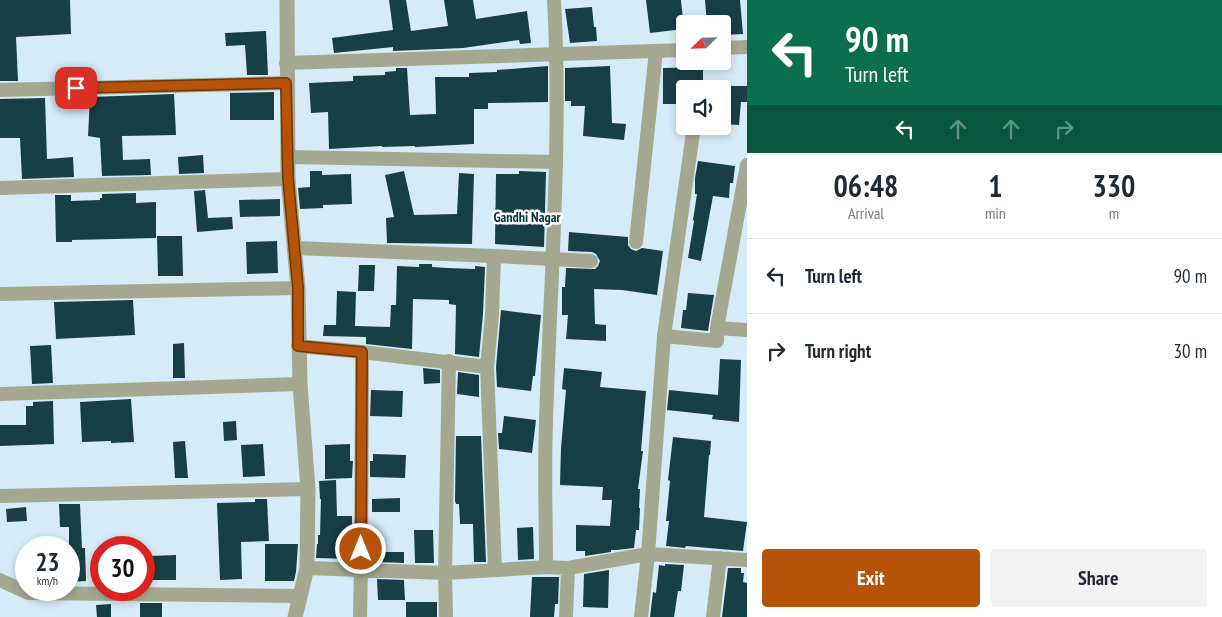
<!DOCTYPE html>
<html lang="en">
<head>
<meta charset="utf-8">
<style>
  :root { --surface:#fff; --page:#f2f2f3; --text:#1f2937; --muted:#747a83; --line:#e0e1e3; --accent:#b45309 }
  body { margin:0; font-family:"PT Sans Narrow",sans-serif; background:var(--page); color:var(--text); height:100vh; display:flex; flex-direction:column; font-size:19px; white-space:nowrap }
  * { box-sizing:border-box; margin:0 }
  p { font-size:16px; color:var(--muted) }
  .icon { flex:none; width:28px; height:28px; fill:none; stroke:currentColor; stroke-width:2; stroke-linecap:round; stroke-linejoin:round }
  .map { position:relative; flex:1; overflow:hidden }
  .panel { display:flex; flex-direction:column; background:var(--surface); width:475px }
  .panel>* { flex:none }
  .top-card { background:#0b6e4f; color:#fff; overflow:hidden }
  .needle { width:32px; rotate:247deg }
  .tools { position:absolute; left:676px; top:15px; display:grid; gap:10px }
  .tools a { display:grid; place-items:center; width:55px; height:55px; border-radius:5px; background:var(--surface); box-shadow:0 2px 8px #0003; font-size:25px }
  .speed { position:absolute; left:15px; top:536px; display:flex; gap:10px; font-size:25px; font-weight:700; text-align:center }
  .speed>* { display:grid; place-content:center; width:65px; height:65px; border-radius:50%; background:var(--surface); box-shadow:0 2px 8px #0003; line-height:1 }
  .speed small { font-size:12px; font-weight:400 }
  .speed .limit { border:8px solid #d22; background:#fff; color:#111 }
  .pin { position:absolute; display:grid; place-items:center; width:42px; height:42px; color:#fff; margin:-21px; border-radius:10px; box-shadow:0 2px 8px #0006 }
  .me { position:absolute; width:55px; margin:-28px; rotate:0deg; stroke-linejoin:round; filter:drop-shadow(0 0 4px #0008) }
  .turn { display:flex; align-items:center; gap:18px; height:105px; padding:0 15px; font-size:22px }
  .turn .icon { width:65px; height:65px; stroke-width:2.5 }
  .turn b { display:block; font-size:35px; line-height:42px }
  .lanes { display:flex; align-items:center; height:48px; padding:0 15px; background:#0003; justify-content:center; gap:25px; direction:ltr }
  .lanes .off { opacity:.35 }
  .eta { display:flex; justify-content:space-evenly; align-items:center; height:85px; text-align:center }
  .eta b { font-size:30px; font-weight:600; line-height:35px }
  .action { display:flex; gap:10px; margin-top:auto; padding:10px 15px }
  .action a { flex:1; height:58px; border-radius:5px; background:var(--accent); color:#fff; font-size:20px; font-weight:600; line-height:58px; text-align:center }
  .action a+a { background:var(--page); color:var(--text) }
  ul { padding:0; list-style:none }
  li { display:flex; align-items:center; gap:15px; height:75px; padding:0 15px; border-top:1px solid var(--line) }
  li div { flex:1 }
  li b { display:block; font-size:19px }
  li em { font-style:normal }
  main { display:flex; flex:1; min-height:0 }
  .map>svg:first-child { display:block }
</style>
</head>
<body>
<main>
<div class="map">
<svg width="747" height="617" viewBox="0 0 747 617">
  <rect width="100%" height="100%" fill="#d5ebf8"/>
  <path fill="#183f46" d="M0 0H70L71 34 16 37 18 81H0Z
    M389 0H406L411 31 448 26 444 0H473L476 19 527 11 531 43 520 44 519 40 463 48 393 51V47L334 53 332 38 393 30Z
    M646 0H681L684 29 650 33Z
    M705 0H740L743 34 722 35V24H707Z
    M592 7 594 27H596L597 41 570 43 565 9Z
    M266 31 268 75H247L245 45 226 46 225 33Z
    M548 66V102L488 103V109H474V144L415 147V146L382 147V146L329 149 328 112 311 113 309 83 353 81V76L385 75V72L396 71V68H407L410 115 436 114 435 77H469V73L497 72V70Z
    M610 66 612 123 626 124 624 140 583 136 585 106H571V101H565V68Z
    M703 67V89H685V104H663V68Z
    M725 86H747V102H741L739 125 724 124Z
    M274 92V120H230V93Z
    M174 94 176 135 122 136 123 160 150 159 151 175 102 176 100 138 88 136 90 97Z
    M45 98 47 159 73 157 74 177 22 179 20 138H0V99Z
    M203 155 204 173 179 174 178 157Z
    M698 161 735 166 733 183H730L729 198 713 196 701 261 688 258 694 221 693 220 697 194H695V178Z
    M310 171H322V175L351 174 352 204 323 205V208L300 209 298 188 310 187Z
    M404 171 414 215 457 214 459 173 474 174 472 244 387 243 386 218 394 217 385 175Z
    M519 171 546 172 544 247 495 244 496 174H519Z
    M205 190 208 218 232 217 233 229 197 232 194 191Z
    M136 193V203L156 202V238L72 240V242H56L55 195H71V201L100 200V198H102V194Z
    M280 199V216L240 217 239 200Z
    M569 232 628 237V245L631 249 636 251 642 248 663 251 657 295 622 290 594 289 595 324 606 325V341L566 339 568 315H562V287H565L566 268 595 269 598 266 600 261 596 254 592 252 568 251Z
    M157 236H182L183 276H158Z
    M277 241 278 273 247 274 246 242Z
    M419 264H432V267L447 268 475 269V266L485 267 483 314 479 357 455 354 456 305 449 304V300L413 299 412 349 366 344V337L323 336 324 325H336L337 291 356 292 355 326 390 327 391 305H396L397 266 419 267Z
    M359 265H375L374 291H358Z
    M688 293 714 295 708 331 681 328 683 310H686Z
    M133 300 135 335 56 339 54 302Z
    M501 310 541 315 535 376H533L531 391 497 387 496 367Z
    M184 343 185 378H173V344Z
    M51 345 53 383 32 384 30 346Z
    M720 359 741 360 739 422 712 419 713 415 667 410 669 390 718 395Z
    M423 368 440 370V383L424 384Z
    M564 368 602 372 600 387 646 391 641 451H643L638 489H640L639 508H640L639 530H636L634 548 617 550H611V552L585 556V551H576V525L610 526 612 500H602L603 487 560 485 561 448 566 390 562 389Z
    M458 372 479 375V397L457 394Z
    M371 390 403 391 402 417 370 416Z
    M131 399 134 442 111 443V441L82 442 80 402Z
    M53 401 54 444 0 446V425H26V406H33V402Z
    M504 416 536 420 532 453 499 449 498 433H502Z
    M236 421 237 440 224 441 223 422Z
    M456 436H481L486 562H474L473 524H460L459 504H456L455 501Z
    M673 437 711 441 710 455H709L704 517 747 522 743 551 686 546 685 548 666 546 669 521H666L670 481 668 480Z
    M185 441 188 478H175L173 442Z
    M263 444 265 476 243 477 241 445Z
    M350 444V461H353L352 478 325 479V445Z
    M373 454 406 455 405 478 370 477V461H373Z
    M336 480 337 516H352V559L316 558 317 544H318V535H320L321 499H320L319 481Z
    M400 498V512H372V499Z
    M255 499H267L269 541 241 542 242 579 220 580 217 503 255 502Z
    M59 504H80L82 548H85L86 581 69 582V527H60Z
    M26 507 27 521 7 522 6 509Z
    M533 527 534 559 518 560 517 528Z
    M414 530H433L434 563H415Z
    M265 544H298L296 572 294 581H265Z
    M377 552H404V563L377 562Z
    M176 555V580H151L150 556Z
    M665 564 684 565 681 591H678L674 617H650L653 592 656 593 659 565 665 566Z
    M728 568H741V573H744L743 582 747 583V617H722Z
    M609 570 608 608 583 607 584 574Z
    M532 577H559L558 604H555L554 617H530Z
    M377 579 404 580 405 600H378Z
    M406 602H437V617H406Z
    M140 603H162V617H140Z
    M111 604V617H97L96 605Z"/>
  <g fill="none" stroke-linecap="round" stroke-linejoin="round">
    <path stroke="#a5a891" stroke-width="14" d="M722 48 747 47
      M286 63 685 50
      M0 90 286 83
      M289 157 556 162
      M0 188 288 179
      M636 242 656 51
      M295 248 494 256 591 261
      M494 256 492 315 487 367 495 570
      M0 294 298 288
      M717 328 747 330
      M664 336 717 341V328L747 165
      M298 346 362 352 487 367
      M0 394 300 384
      M0 496 308 489
      M546 567C546 519 544 471 546 423 550 282 562 141 554 0
      M307 568 445 573 546 567 568 568 648 554 747 560
      M0 580 28 593 300 596
      M360 617 361 568 362 352
      M446 617 445 573 449 361
      M566 617 568 568
      M641 617 648 554 664 336 694 126
      M713 617 720 558"/>
    <path stroke="#a5a891" stroke-width="15" d="M287 0 288 179 298 288 300 384 308 489 307 568 295 617"/>
  </g>
  <g fill="none" stroke-linecap="round" stroke-linejoin="round">
    <g stroke="#753606" stroke-width="12">
      <path id="route" d="M76 88 286 83 288 178 298 288V346L362 352 361 549"/>
    </g>
    <use href="#route" stroke="#b45309" stroke-width="9"/>
  </g>
  <g text-anchor="middle" stroke-width="5" stroke-linejoin="round" paint-order="stroke">
    <g font-size="14" font-weight="bold" fill="#013044" stroke="#fff">
      <text x="527" y="222">Gandhi Nagar</text>
    </g>
  </g>
</svg>
<div class="tools">
<a><svg class="needle" viewBox="-14 -14 28 28"><path d="M0-13l5 13h-10z" fill="#e53935"/><path d="M0 13l5-13h-10z" fill="#747a83"/></svg></a>
<a><svg class="icon" aria-label="sound" viewBox="0 0 24 24"><path d="M4 9h4l5-4v14l-5-4H4zM17 9q2 3 0 6"/></svg></a>
</div>
<div class="speed"><div>23<small>km/h</small></div><div class="limit">30</div></div>
<div class="pin" style="left:76px;top:88px;background:#d93025"><svg class="icon" aria-label="arrive" viewBox="0 0 24 24"><path d="M6 21V4h12l-3 4 3 4H6"/></svg></div>
<svg class="me" style="left:361px;top:549px" viewBox="-20 -20 40 40"><circle r="17" fill="#b45309" stroke="#fff" stroke-width="3"/><path d="M0-11L8 9 0 5-8 9z" fill="#fff"/></svg>
</div>
<section class="panel">
<div class="top-card">
<div class="turn"><svg class="icon" aria-label="left" viewBox="0 0 24 24"><path d="M17 20v-9H6M10 6l-5 5 5 5"/></svg><div><b>90 m</b>Turn left</div></div>
<div class="lanes"><svg class="icon" aria-label="left" viewBox="0 0 24 24"><path d="M17 20v-9H6M10 6l-5 5 5 5"/></svg><svg class="icon off" aria-label="ahead" viewBox="0 0 24 24"><path d="M12 20V5M6 11l6-6 6 6"/></svg><svg class="icon off" aria-label="ahead" viewBox="0 0 24 24"><path d="M12 20V5M6 11l6-6 6 6"/></svg><svg class="icon off" aria-label="right" viewBox="0 0 24 24"><path d="M7 20v-9h11M14 6l5 5-5 5"/></svg></div>
</div>
<div class="eta">
<div><b>06:48</b><p>Arrival</p></div>
<div><b>1</b><p>min</p></div>
<div><b>330</b><p>m</p></div>
</div>
<ul>
<li><svg class="icon" aria-label="left" viewBox="0 0 24 24"><path d="M17 20v-9H6M10 6l-5 5 5 5"/></svg><div><b>Turn left</b></div><em>90 m</em></li>
<li><svg class="icon" aria-label="right" viewBox="0 0 24 24"><path d="M7 20v-9h11M14 6l5 5-5 5"/></svg><div><b>Turn right</b></div><em>30 m</em></li>
</ul>
<div class="action"><a>Exit</a><a>Share</a></div>
</section>
</main>
</body>
</html>
